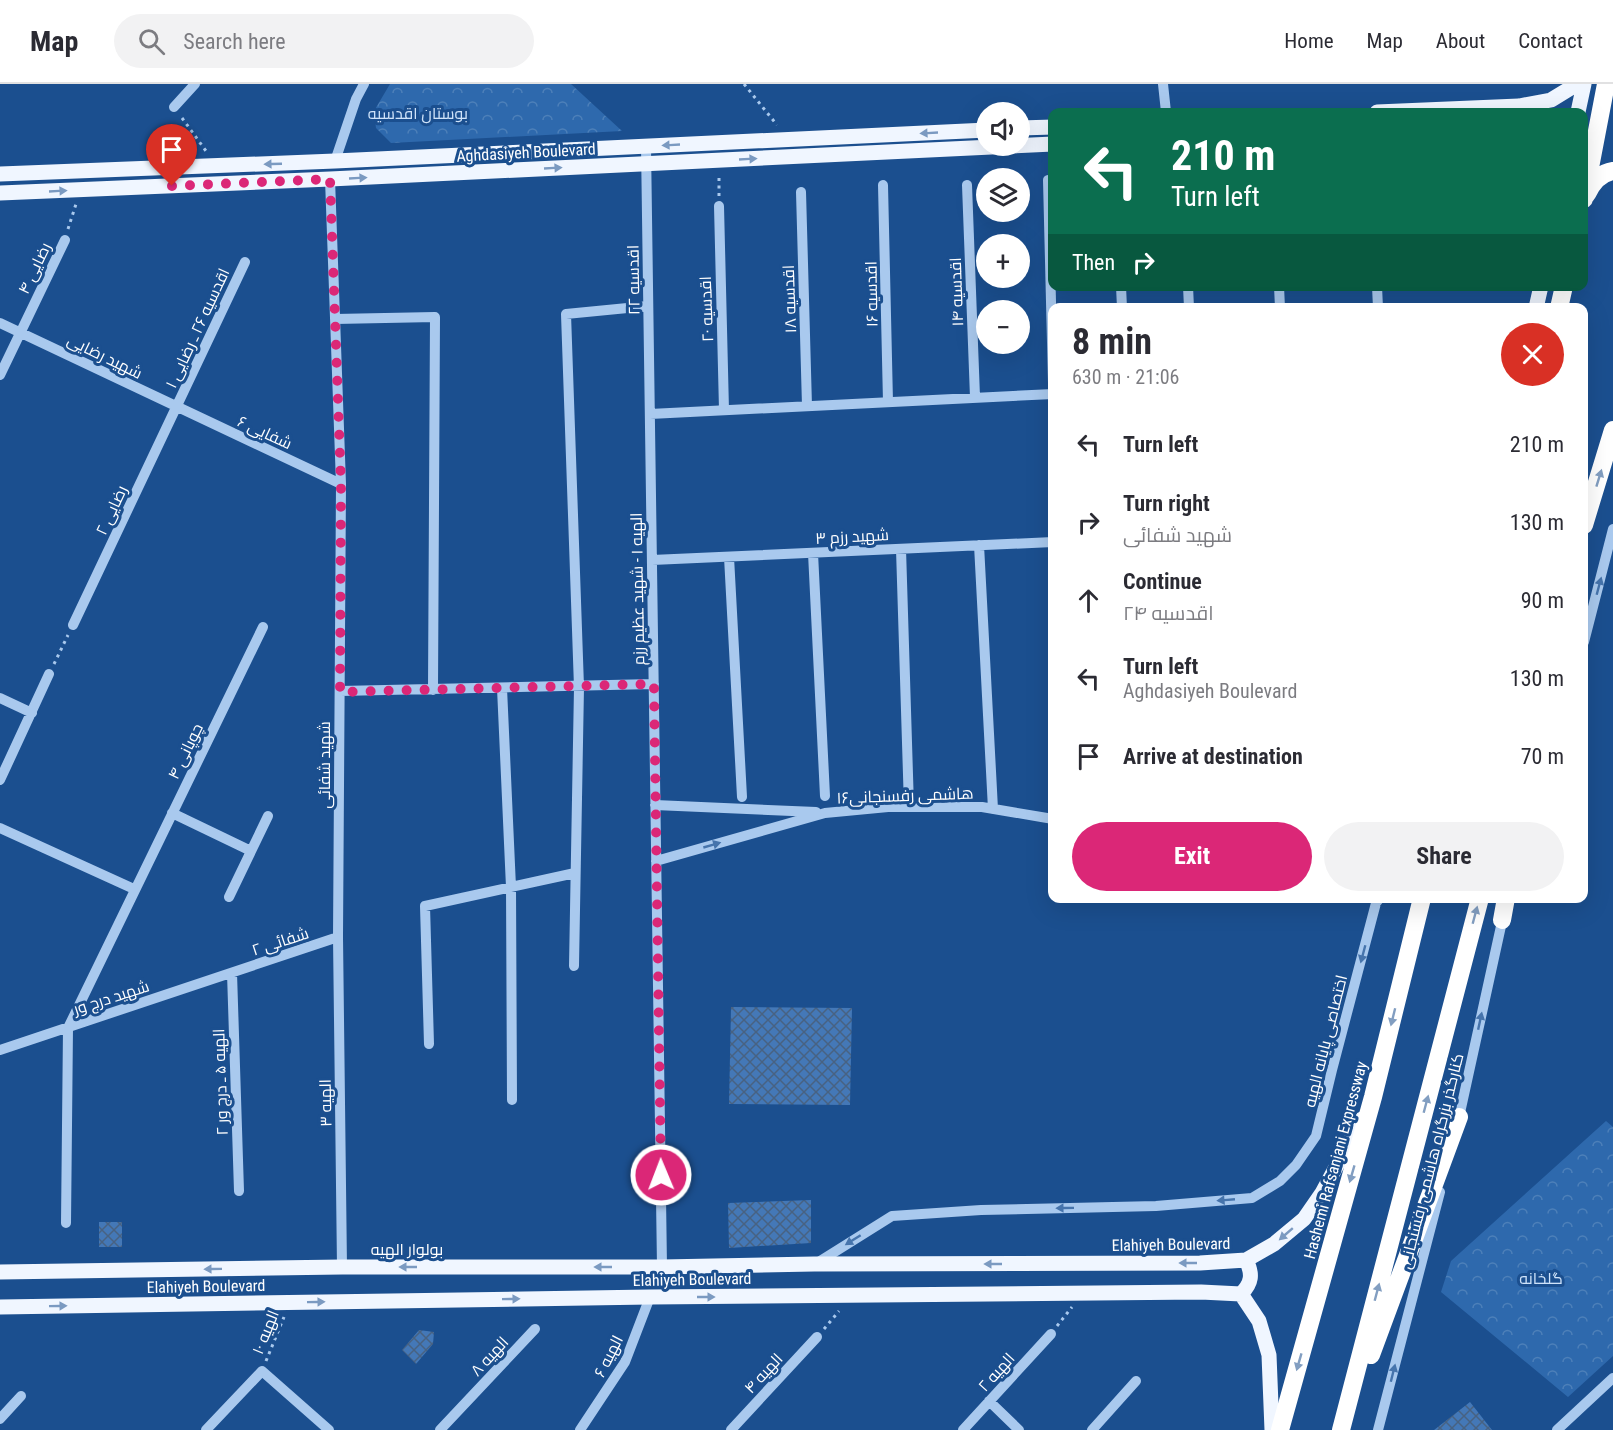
<!DOCTYPE html>
<html lang="en">
<head>
<meta charset="utf-8">
<style>
  :root { --surface:#fff; --page:#f2f2f3; --text:#2b2b33; --muted:#7c7c81; --line:#e1e1e2; --accent:#db2777 }
  body { margin:0; font-family:"Roboto Condensed",Cairo,sans-serif; background:var(--page); color:var(--text); height:100vh; display:flex; flex-direction:column; font-size:22px; white-space:nowrap }
  * { box-sizing:border-box; margin:0 }
  p { font-size:20px; color:var(--muted) }
  .icon { flex:none; width:33px; height:33px; fill:none; stroke:currentColor; stroke-width:2; stroke-linecap:round; stroke-linejoin:round }
  .map { position:relative; flex:1; overflow:hidden }
  .side { position:absolute; left:1048px; top:219px; width:540px; height:600px; display:flex; flex-direction:column; background:var(--surface); border-radius:12px; box-shadow:0 6px 24px #0002 }
  .side>* { flex:none }
  .guide { position:absolute; left:1048px; top:24px; width:540px; height:183px; border-radius:12px; box-shadow:0 6px 24px #0002; background:#0b6e4f; color:#fff; overflow:hidden }
  .buttons { position:absolute; left:976px; top:18px; display:grid; gap:12px }
  .buttons a { display:grid; place-items:center; width:54px; height:54px; border-radius:50%; background:var(--surface); box-shadow:0 6px 24px #0002; font-size:30px }
  .pin { position:absolute; display:grid; place-items:center; width:51px; height:51px; color:#fff; margin:-62px -26px; border-radius:50% 50% 50% 0; rotate:-45deg; box-shadow:0 0 6px #0007 }
  .pin .icon { rotate:45deg }
  .me { position:absolute; width:66px; margin:-33px; rotate:359deg; stroke-linejoin:round; filter:drop-shadow(0 0 4px #0008) }
  .turn { display:flex; align-items:center; gap:21px; height:126px; padding:0 24px; font-size:27px }
  .turn .icon { width:78px; height:78px; stroke-width:2.5 }
  .turn b { display:block; font-size:42px; line-height:51px }
  .then { display:flex; align-items:center; height:57px; padding:0 24px; background:#0003; gap:12px; font-size:22px }
  .round { display:grid; place-items:center; flex:none; width:63px; height:63px; border-radius:32px; background:var(--page) }
  .headline { display:flex; align-items:center; justify-content:space-between; height:102px; padding:0 24px }
  h1 { font-size:36px; font-weight:700; line-height:45px }
  .cta { display:flex; gap:12px; margin-top:auto; padding:12px 24px }
  .cta a { flex:1; height:69px; border-radius:36px; background:var(--accent); color:#fff; font-size:24px; font-weight:700; line-height:69px; text-align:center }
  .cta a+a { background:var(--page); color:var(--text) }
  ul { padding:0; list-style:none }
  li { display:flex; align-items:center; gap:18px; height:78px; padding:0 24px }
  li div { flex:1 }
  li b { display:block; font-size:22px }
  li em { font-style:normal }
  header { display:flex; align-items:center; gap:36px; box-sizing:border-box; height:84px; padding:0 30px; background:var(--surface); border-bottom:2px solid var(--line) }
  header strong { font-size:28px }
  nav { display:flex; gap:33px; margin-inline-start:auto; font-size:21px }
  .search { width:420px; height:54px; background:var(--page); display:flex; align-items:center; gap:15px; box-sizing:border-box; padding:0 21px; border-radius:33px; color:var(--muted); font-size:22px }
  .map>svg:first-child { display:block }
</style>
</head>
<body>
<header>
<strong>Map</strong>
<div class="search"><svg class="icon" aria-label="search" viewBox="0 0 24 24"><circle cx="10" cy="10" r="6"/><path d="M15 15l6 6"/></svg>Search here</div>
<nav><a>Home</a><a>Map</a><a>About</a><a>Contact</a></nav>
</header>
<div class="map">
<svg width="1613" height="1346" viewBox="0 0 1613 1346">
  <defs>
    <pattern id="forest-crowns" width="20" height="18" patternUnits="userSpaceOnUse" patternTransform="scale(1.5)"><rect width="20" height="18" fill="#2e69ad"/><path d="M2 6a3 3 0 1 1 6 0M12 15a3 3 0 1 1 6 0" fill="none" stroke="#4d80b9"/></pattern>
    <pattern id="building-cross-hatch" width="8" height="8" patternUnits="userSpaceOnUse" patternTransform="scale(1.5)"><rect width="8" height="8" fill="#4478b7"/><path d="M0 0l8 8M0 8l8-8" fill="none" stroke="#486282"/></pattern>
  </defs>
  <rect width="100%" height="100%" fill="#1b4f8f"/>
  <path fill="url(#forest-crowns)" d="M390 0H571L622 47 391 59 376 44 374 27Z
    M1606 1037 1613 1043V1272L1568 1313 1441 1208 1451 1177Z"/>
  <path fill="url(#building-cross-hatch)" d="M731 923 852 924 850 1021 729 1020Z
    M811 1116V1159L729 1164 728 1119Z
    M99 1138H122V1163H99Z
    M419 1246 434 1248 433 1260 416 1280 402 1266Z
    M1470 1318 1492 1346H1434Z"/>
  <g fill="none" stroke-linecap="round" stroke-linejoin="round">
    <path stroke="#a9c9ee" stroke-width="3" stroke-dasharray="3 4.5" stroke-linecap="butt" d="M744 0 777 41
      M182 34 206 67
      M719 112V91
      M68 145 76 120
      M54 580 68 551
      M1057 1242 1072 1223
      M824 1245 839 1227
      M266 1277 284 1233"/>
    <path stroke="#a9c9ee" stroke-width="10" d="M1163 0 1166 28
      M174 23 195 0
      M646 62 662 1183
      M335 77 356 15 364 0
      M330 95 341 400 338 853 342 1183
      M1048 96 1053 299
      M883 101 888 318
      M967 101 975 313
      M801 108 807 322
      M719 122 724 326
      M1121 202 1122 224
      M1188 202 1189 224
      M1279 202 1280 224
      M1377 202 1378 224
      M335 235 435 233 433 606
      M0 239 341 400
      M0 291 65 156
      M650 330 1053 310
      M979 461 993 725
      M901 465 909 723
      M813 469 825 712
      M729 473 742 713
      M652 476 1053 458
      M73 541 245 178
      M1584 558 1613 445
      M502 604 511 803 512 1016
      M340 607 654 600
      M0 614 32 629
      M0 696 49 590
      M655 721 816 728
      M172 729 251 767
      M0 744 134 805
      M656 777 825 729 888 723H982L1053 735
      M229 813 268 732
      M574 882 579 603 566 230 648 222
      M232 889 239 1107
      M429 960 425 822 575 789
      M0 966 338 853
      M1458 1038 1503 833
      M66 1139 68 944 263 543
      M817 1179 892 1132 981 1126 1156 1122 1252 1114 1280 1097 1296 1081 1316 1052 1332 986 1376 819 1380 814
      M989 1317 1019 1346
      M0 1335 21 1312
      M206 1346 262 1287 329 1346
      M440 1346 535 1245
      M580 1346 625 1278 650 1213
      M731 1346 817 1253
      M963 1346 1051 1250
      M1092 1346 1136 1297
      M1378 1346 1440 1108
      M1557 1346 1613 1294"/>
    <path stroke="#f0f6ff" stroke-width="15" d="M1377 28 1519 22 1551 16 1577 0
      M1578 28 1584 0
      M1020 44 1053 43
      M0 90 335 77 987 46
      M0 109 330 95 1053 60
      M1536 224 1541 202
      M0 1188 342 1183H662L814 1180 1200 1179 1246 1176 1274 1160 1304 1135 1322 1109 1362 1035
      M1241 1210 1259 1237 1269 1271 1272 1346
      M1241 1210C1252 1199 1253 1190 1246 1176
      M0 1223 650 1213 1201 1208 1241 1210"/>
    <path stroke="#fff" stroke-width="18" d="M1587 110C1592 99 1600 89 1613 87
      M1584 115 1606 0
      M1559 224 1564 202
      M1584 441 1613 346
      M1502 836 1506 814
      M1371 1271 1459 1033
      M1280 1346 1373 1013 1422 814
      M1341 1346 1480 814"/>
  </g>
  <defs><path id="oneway-solid" d="M-6-.8H1V-3.2L6.5 0L1 3.2V.8H-6Z" transform="scale(1.5)"/></defs>
  <g fill="#7b9ac1">
    <use href="#oneway-solid" transform="translate(929 49) rotate(177)"/>
    <use href="#oneway-solid" transform="translate(671 61) rotate(177)"/>
    <use href="#oneway-solid" transform="translate(748 75) rotate(-3)"/>
    <use href="#oneway-solid" transform="translate(273 80) rotate(178)"/>
    <use href="#oneway-solid" transform="translate(553 84) rotate(-3)"/>
    <use href="#oneway-solid" transform="translate(358 94) rotate(-3)"/>
    <use href="#oneway-solid" transform="translate(58 107) rotate(-3)"/>
    <use href="#oneway-solid" transform="translate(1286 1150) rotate(139)"/>
    <use href="#oneway-solid" transform="translate(1188 1179) rotate(180)"/>
    <use href="#oneway-solid" transform="translate(993 1180) rotate(180)"/>
    <use href="#oneway-solid" transform="translate(408 1183) rotate(180)"/>
    <use href="#oneway-solid" transform="translate(603 1183) rotate(180)"/>
    <use href="#oneway-solid" transform="translate(213 1185) rotate(179)"/>
    <use href="#oneway-solid" transform="translate(706 1213)"/>
    <use href="#oneway-solid" transform="translate(511 1215) rotate(-1)"/>
    <use href="#oneway-solid" transform="translate(316 1218) rotate(-1)"/>
    <use href="#oneway-solid" transform="translate(58 1222) rotate(-1)"/>
  </g>
  <g fill="#829ec1">
    <use href="#oneway-solid" transform="translate(1599 394) rotate(-73)"/>
    <use href="#oneway-solid" transform="translate(1475 831) rotate(-75)"/>
    <use href="#oneway-solid" transform="translate(1393 933) rotate(104)"/>
    <use href="#oneway-solid" transform="translate(1426 1020) rotate(-75)"/>
    <use href="#oneway-solid" transform="translate(1352 1090) rotate(106)"/>
    <use href="#oneway-solid" transform="translate(1377 1208) rotate(-75)"/>
    <use href="#oneway-solid" transform="translate(1299 1278) rotate(106)"/>
  </g>
  <g fill="#4674ac">
    <use href="#oneway-solid" transform="translate(1599 502) rotate(-75)"/>
    <use href="#oneway-solid" transform="translate(712 761) rotate(-16)"/>
    <use href="#oneway-solid" transform="translate(1363 870) rotate(105)"/>
    <use href="#oneway-solid" transform="translate(1480 937) rotate(-78)"/>
    <use href="#oneway-solid" transform="translate(1226 1116) rotate(175)"/>
    <use href="#oneway-solid" transform="translate(1065 1124) rotate(179)"/>
    <use href="#oneway-solid" transform="translate(853 1156) rotate(148)"/>
    <use href="#oneway-solid" transform="translate(1393 1289) rotate(-76)"/>
  </g>
  <g fill="none" stroke-linecap="round" stroke-linejoin="round">
    <path stroke="#db2777" stroke-width="10" stroke-dasharray="0 18" d="M172 102 330 95 341 400 340 608 654 600 661 1091"/>
  </g>
  <g text-anchor="middle" stroke-width="6" stroke-linejoin="round" paint-order="stroke">
    <g font-size="16" fill="#cfe3fa" stroke="#1b4f8f">
      <text x="418" y="35">بوستان اقدسیه</text>
      <text x="1541" y="1200">گلخانه</text>
    </g>
    <g font-size="16" fill="#fff" stroke="#1b4f8f">
      <text transform="translate(526 68) rotate(-3)" y="6">Aghdasiyeh Boulevard</text>
      <text transform="translate(34 184) rotate(-64)" y="6">رضایی ۴</text>
      <text transform="translate(633 196) rotate(-91)" y="6">اقدسیه ۲۲</text>
      <text transform="translate(956 208) rotate(-92)" y="6">اقدسیه ۱۴</text>
      <text transform="translate(871 210) rotate(-91)" y="6">اقدسیه ۱۶</text>
      <text transform="translate(789 215) rotate(-92)" y="6">اقدسیه ۱۸</text>
      <text transform="translate(706 225) rotate(-92)" y="6">اقدسیه ۲۰</text>
      <text transform="translate(197 244) rotate(-65)" y="6">اقدسیه ۲۶ ـ رضایی ۱</text>
      <text transform="translate(105 272) rotate(26)" y="6">شهید رضایی</text>
      <text transform="translate(265 348) rotate(25)" y="6">شفایی ۶</text>
      <text transform="translate(111 426) rotate(-65)" y="6">رضایی ۲</text>
      <text transform="translate(852 452) rotate(-3)" y="6">شهید رزم ۳</text>
      <text transform="translate(637 505) rotate(-91)" y="6">الهیه ۱ - شهید عظیم رزم</text>
      <text transform="translate(185 667) rotate(-64)" y="6">چوپانی ۴</text>
      <text transform="translate(324 681) rotate(-90)" y="6">شهید شفائی</text>
      <text transform="translate(905 711) rotate(-2)" y="6">هاشمی رفسنجانی۱۶</text>
      <text transform="translate(280 857) rotate(-18)" y="6">شفائی ۲</text>
      <text transform="translate(111 913) rotate(-18)" y="6">شهید درج ور</text>
      <text transform="translate(1325 957) rotate(-76)" y="6">اختصاصی پایانه الهیه</text>
      <text transform="translate(220 998) rotate(-92)" y="6">الهیه ۵ ـ درج ور ۲</text>
      <text transform="translate(325 1019) rotate(-91)" y="6">الهیه ۳</text>
      <text transform="translate(1335 1076) rotate(-75)" y="6">Hashemi Rafsanjani Expressway</text>
      <text transform="translate(1431 1077) rotate(-76)" y="6">کنارگذر بزرگراه هاشمی رفسنجانی</text>
      <text transform="translate(1171 1160) rotate(-1)" y="6">Elahiyeh Boulevard</text>
      <text x="407" y="1171">بولوار الهیه</text>
      <text transform="translate(692 1195) rotate(-1)" y="6">Elahiyeh Boulevard</text>
      <text transform="translate(206 1202) rotate(-1)" y="6">Elahiyeh Boulevard</text>
      <text transform="translate(265 1248) rotate(-68)" y="6">الهیه ۱۰</text>
      <text transform="translate(489 1272) rotate(-47)" y="6">الهیه ۸</text>
      <text transform="translate(608 1272) rotate(-63)" y="6">الهیه ۶</text>
      <text transform="translate(996 1288) rotate(-48)" y="6">الهیه ۲</text>
      <text transform="translate(763 1289) rotate(-47)" y="6">الهیه ۴</text>
    </g>
  </g>
</svg>
<div class="buttons">
<a><svg class="icon" aria-label="sound" viewBox="0 0 24 24"><path d="M4 9h4l5-4v14l-5-4H4zM17 9q2 3 0 6"/></svg></a>
<a><svg class="icon" aria-label="layers" viewBox="0 0 24 24"><path d="M12 4l9 5-9 5-9-5zM3 14l9 5 9-5"/></svg></a>
<a>+</a>
<a>−</a>
</div>
<div class="pin" style="left:172px;top:102px;background:#d93025"><svg class="icon" aria-label="arrive" viewBox="0 0 24 24"><path d="M6 21V4h12l-3 4 3 4H6"/></svg></div>
<svg class="me" style="left:661px;top:1091px" viewBox="-20 -20 40 40"><circle r="17" fill="#db2777" stroke="#fff" stroke-width="3"/><path d="M0-11L8 9 0 5-8 9z" fill="#fff"/></svg>
<div class="guide">
<div class="turn"><svg class="icon" aria-label="left" viewBox="0 0 24 24"><path d="M17 20v-9H6M10 6l-5 5 5 5"/></svg><div><b>210 m</b>Turn left</div></div>
<div class="then">Then<svg class="icon" aria-label="right" viewBox="0 0 24 24"><path d="M7 20v-9h11M14 6l5 5-5 5"/></svg></div>
</div>
<section class="side">
<div class="headline"><div><h1>8 min</h1><p>630 m · 21:06</p></div><a class="round" style="background:#d93025;color:#fff"><svg class="icon" aria-label="close" viewBox="0 0 24 24"><path d="M6 6l12 12M18 6L6 18"/></svg></a></div>
<ul>
<li><svg class="icon" aria-label="left" viewBox="0 0 24 24"><path d="M17 20v-9H6M10 6l-5 5 5 5"/></svg><div><b>Turn left</b></div><em>210 m</em></li>
<li><svg class="icon" aria-label="right" viewBox="0 0 24 24"><path d="M7 20v-9h11M14 6l5 5-5 5"/></svg><div><b>Turn right</b><p>شهید شفائی</p></div><em>130 m</em></li>
<li><svg class="icon" aria-label="ahead" viewBox="0 0 24 24"><path d="M12 20V5M6 11l6-6 6 6"/></svg><div><b>Continue</b><p>اقدسیه ۲۴</p></div><em>90 m</em></li>
<li><svg class="icon" aria-label="left" viewBox="0 0 24 24"><path d="M17 20v-9H6M10 6l-5 5 5 5"/></svg><div><b>Turn left</b><p>Aghdasiyeh Boulevard</p></div><em>130 m</em></li>
<li><svg class="icon" aria-label="arrive" viewBox="0 0 24 24"><path d="M6 21V4h12l-3 4 3 4H6"/></svg><div><b>Arrive at destination</b></div><em>70 m</em></li>
</ul>
<div class="cta"><a>Exit</a><a>Share</a></div>
</section>
</div>
</body>
</html>
